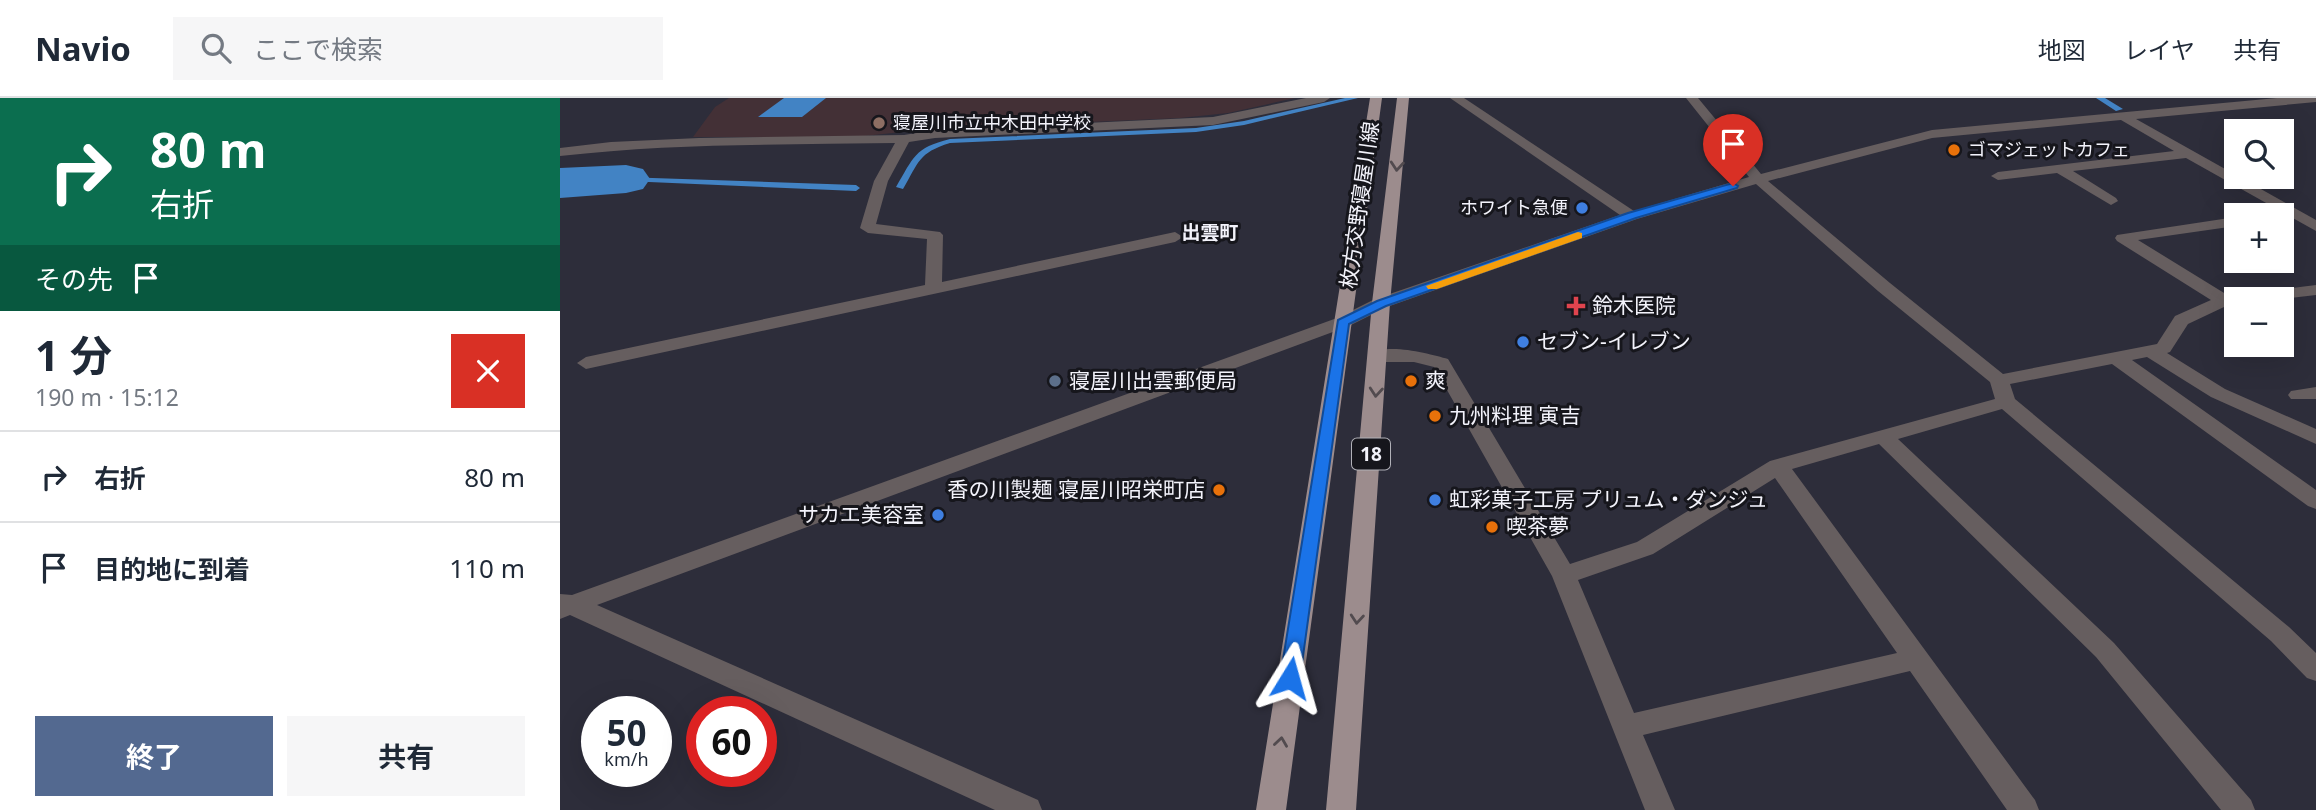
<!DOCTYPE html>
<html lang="ja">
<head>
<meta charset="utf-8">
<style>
  :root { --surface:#fff; --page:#f6f6f7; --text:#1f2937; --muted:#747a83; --line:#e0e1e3; --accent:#536990 }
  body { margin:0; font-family:"Noto Sans","Noto Sans JP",sans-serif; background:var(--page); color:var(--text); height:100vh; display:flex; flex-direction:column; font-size:26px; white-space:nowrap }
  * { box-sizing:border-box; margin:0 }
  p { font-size:23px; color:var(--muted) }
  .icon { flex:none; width:38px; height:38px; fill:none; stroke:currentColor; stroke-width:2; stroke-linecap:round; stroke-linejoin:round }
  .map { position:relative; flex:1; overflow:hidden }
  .sheet { display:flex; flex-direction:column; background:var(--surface); width:560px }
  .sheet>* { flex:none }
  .hud { background:#0b6e4f; color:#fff; overflow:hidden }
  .tools { position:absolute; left:1664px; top:21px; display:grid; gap:14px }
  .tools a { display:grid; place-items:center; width:70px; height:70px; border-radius:0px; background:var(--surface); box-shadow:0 7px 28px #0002; font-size:35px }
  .speed { position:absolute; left:21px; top:598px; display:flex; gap:14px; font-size:35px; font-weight:700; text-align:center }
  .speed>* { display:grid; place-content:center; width:91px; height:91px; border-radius:50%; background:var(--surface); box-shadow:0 7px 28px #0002; line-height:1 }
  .speed small { font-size:18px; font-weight:400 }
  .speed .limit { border:10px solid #d22; background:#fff; color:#111 }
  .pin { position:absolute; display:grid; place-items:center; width:60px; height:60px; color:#fff; margin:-72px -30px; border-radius:50% 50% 50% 0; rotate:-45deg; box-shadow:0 0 7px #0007 }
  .pin .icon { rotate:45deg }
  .me { position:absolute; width:77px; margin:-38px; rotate:8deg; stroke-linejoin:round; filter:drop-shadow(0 0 5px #0008) }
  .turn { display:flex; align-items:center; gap:24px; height:147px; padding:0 35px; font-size:32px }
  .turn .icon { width:91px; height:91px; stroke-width:2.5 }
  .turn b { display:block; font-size:49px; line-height:60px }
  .then { display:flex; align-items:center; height:66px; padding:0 35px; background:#0003; gap:14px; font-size:26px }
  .round { display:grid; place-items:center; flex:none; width:74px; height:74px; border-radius:0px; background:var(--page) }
  .overview { display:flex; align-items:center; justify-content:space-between; height:119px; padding:0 35px }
  h1 { font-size:42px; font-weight:700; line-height:52px }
  .action { display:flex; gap:14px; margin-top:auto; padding:14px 35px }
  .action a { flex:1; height:80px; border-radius:0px; background:var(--accent); color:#fff; font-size:28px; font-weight:700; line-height:80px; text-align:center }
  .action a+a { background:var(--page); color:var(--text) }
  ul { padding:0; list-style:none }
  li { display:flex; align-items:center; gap:21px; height:91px; padding:0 35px; border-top:2px solid var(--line) }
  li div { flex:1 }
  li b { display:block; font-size:26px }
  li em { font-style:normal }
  header { display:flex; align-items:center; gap:42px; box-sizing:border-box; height:98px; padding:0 35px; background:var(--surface); border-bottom:2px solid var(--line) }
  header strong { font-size:33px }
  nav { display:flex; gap:38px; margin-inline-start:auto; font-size:24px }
  .search { width:490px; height:63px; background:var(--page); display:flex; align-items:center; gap:18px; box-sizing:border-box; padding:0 24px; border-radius:0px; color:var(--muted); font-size:26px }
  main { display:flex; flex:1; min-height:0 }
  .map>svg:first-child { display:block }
</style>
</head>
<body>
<header>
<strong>Navio</strong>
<div class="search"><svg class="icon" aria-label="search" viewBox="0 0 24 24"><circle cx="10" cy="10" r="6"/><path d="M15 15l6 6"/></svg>ここで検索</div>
<nav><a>地図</a><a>レイヤ</a><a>共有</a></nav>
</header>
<main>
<section class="sheet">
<div class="hud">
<div class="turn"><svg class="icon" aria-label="right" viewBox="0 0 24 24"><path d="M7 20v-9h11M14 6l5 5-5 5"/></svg><div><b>80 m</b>右折</div></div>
<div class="then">その先<svg class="icon" aria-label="arrive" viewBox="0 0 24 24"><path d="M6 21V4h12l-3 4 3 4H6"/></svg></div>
</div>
<div class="overview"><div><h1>1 分</h1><p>190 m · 15:12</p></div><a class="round" style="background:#d93025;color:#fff"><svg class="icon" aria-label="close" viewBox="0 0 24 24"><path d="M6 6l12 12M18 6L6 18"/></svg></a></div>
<ul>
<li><svg class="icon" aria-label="right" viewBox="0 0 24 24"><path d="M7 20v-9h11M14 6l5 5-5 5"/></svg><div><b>右折</b></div><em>80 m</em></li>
<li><svg class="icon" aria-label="arrive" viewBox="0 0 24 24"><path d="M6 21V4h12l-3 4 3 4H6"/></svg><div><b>目的地に到着</b></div><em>110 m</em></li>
</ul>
<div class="action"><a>終了</a><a>共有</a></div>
</section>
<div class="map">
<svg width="1756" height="712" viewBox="0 0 1756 712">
  <rect width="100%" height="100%" fill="#2d2d3a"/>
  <path fill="#433036" d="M169 0H735L668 15 620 20 370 31 295 39H133L155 9Z"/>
  <path fill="#4283c4" d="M224 0H266L242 19H198Z"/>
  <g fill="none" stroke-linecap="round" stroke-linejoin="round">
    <path fill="#4283c4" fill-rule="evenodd" d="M785 0H798L684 27 636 34 390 45C358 55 359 64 343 91L336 89C354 59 354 50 390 41L636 30 684 23Z
      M1536 0H1545L1563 11 1556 13Z
      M63 79 296 87 300 90 296 93 66 83 62 81Z"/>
    <path fill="#4283c4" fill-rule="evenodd" d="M66 67 83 71 90 81 83 91 66 95 0 100V70Z"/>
    <path fill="#665e5f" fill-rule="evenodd" d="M746 0H770L764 4 653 27 375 40 349 44 328 83 316 126 380 134 383 137 382 184 615 134 623 139 615 144 26 271 17 265 26 259 365 187 367 141 308 135 300 130 314 83 335 45C223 47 111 45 0 58V50L51 44 139 40 344 37 375 32 653 19Z
      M890 0H904L1074 113 1189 79 1126 0H1138L1201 76 1372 32 1717 0H1756V4L1576 21 1756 122V133L1626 60 1513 73 1556 100 1558 103 1551 107 1497 75 1438 82 1431 78 1438 74 1614 53 1561 22 1372 40 1208 83 1330 185 1443 276 1597 246 1615 218 1651 202 1557 143 1555 140 1557 137 1676 119V128L1578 142 1669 198 1756 187V197L1722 201H1676V207L1664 209 1628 226 1610 254 1607 255 1665 291 1756 331V346L1651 299 1587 259 1572 262 1756 392V411L1748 408 1552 266 1450 286 1455 301 1729 529 1756 555V583L1747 580 1711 543 1442 311 1338 341 1554 545 1691 702 1695 712H1661L1536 559 1319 346 1232 371 1475 702 1479 712H1447L1350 573 1083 637 1115 712H1085L992 478 874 269 854 264H819L810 258C823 243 870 256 888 261L1010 466 1077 444 1210 363 1435 301 1430 284 1318 193 1196 86 1077 121 827 209 789 228 37 507 478 702 482 712H435L10 517 0 521V496L12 497 777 220 815 201 1060 117ZM1215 380 1337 555 1074 615 1018 482 1093 456Z
      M1756 289V301H1731L1728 297 1731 293Z"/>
    <path fill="#9c8c8d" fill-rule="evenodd" d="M810 0H822L726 712H696Z
      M837 0H849L830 205 796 712H766L812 205Z"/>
  </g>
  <defs><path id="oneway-chevron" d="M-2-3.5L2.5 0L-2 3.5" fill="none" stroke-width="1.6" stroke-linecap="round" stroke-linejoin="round" transform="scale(1.75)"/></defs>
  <g stroke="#524b4f">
    <use href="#oneway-chevron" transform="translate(837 68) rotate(95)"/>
    <use href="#oneway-chevron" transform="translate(816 294) rotate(95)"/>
    <use href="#oneway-chevron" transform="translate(797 521) rotate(95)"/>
    <use href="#oneway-chevron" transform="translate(721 644) rotate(-82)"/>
  </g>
  <path fill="#1a73e8" stroke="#114b97" stroke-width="2" d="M1173 85 1178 88 1177 90 1076 120 826 208 789 226 740 580 737 586 730 588 723 586 720 580 778 222 817 203 1068 115Z"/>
  <path fill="#f59e0b" d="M1018 134 1022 135V140L877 191H868L866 188Z"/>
  <circle fill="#8d6e63" stroke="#16161c" stroke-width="2.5" cx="319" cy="25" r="7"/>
  <g fill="#e8710a" stroke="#16161c" stroke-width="2.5">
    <circle cx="1394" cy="52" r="7"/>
    <circle cx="851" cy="283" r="7"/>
    <circle cx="875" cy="318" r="7"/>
    <circle cx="659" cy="392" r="7"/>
    <circle cx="932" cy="429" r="7"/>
  </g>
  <g fill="#3f7fe0" stroke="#16161c" stroke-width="2.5">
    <circle cx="1022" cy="110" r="7"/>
    <circle cx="963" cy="244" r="7"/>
    <circle cx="875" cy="402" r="7"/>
    <circle cx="378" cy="417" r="7"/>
  </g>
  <path fill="#e0444e" stroke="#16161c" stroke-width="2.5" d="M1012.5 197.5h7v7h7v7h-7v7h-7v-7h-7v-7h7z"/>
  <circle fill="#5c6f8a" stroke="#16161c" stroke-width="2.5" cx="495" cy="283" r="7"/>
  <g text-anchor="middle" stroke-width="6" stroke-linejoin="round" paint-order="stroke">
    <g font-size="18" fill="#f3f3fb" stroke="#16161c" text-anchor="start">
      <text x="333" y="31">寝屋川市立中木田中学校</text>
      <text x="1408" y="58">ゴマジェットカフェ</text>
      <text x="1008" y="116" text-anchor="end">ホワイト急便</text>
    </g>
    <g font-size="19" font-weight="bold" fill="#f3f3fb" stroke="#16161c">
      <text x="650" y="141">出雲町</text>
    </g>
    <rect fill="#16161c" stroke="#b1b1b8" stroke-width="2" x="792" y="340.5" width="38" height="31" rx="5"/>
    <g font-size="19" font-weight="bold" fill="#f3f3fb">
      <text x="811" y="363">18</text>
    </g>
    <g font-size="21" fill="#f3f3fb" stroke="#16161c">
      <text transform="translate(800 107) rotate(-82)" y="7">枚方交野寝屋川線</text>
    </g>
    <g font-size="21" fill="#f3f3fb" stroke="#16161c" text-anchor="start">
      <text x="1032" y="215">鈴木医院</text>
      <text x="977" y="251">セブン-イレブン</text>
      <text x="509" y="290">寝屋川出雲郵便局</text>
      <text x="865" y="290">爽</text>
      <text x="889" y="325">九州料理 寅吉</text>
      <text x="645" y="399" text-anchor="end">香の川製麺 寝屋川昭栄町店</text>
      <text x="889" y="409">虹彩菓子工房 プリュム・ダンジュ</text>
      <text x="364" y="424" text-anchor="end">サカエ美容室</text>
      <text x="946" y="436">喫茶夢</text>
    </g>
  </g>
</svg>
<div class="tools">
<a><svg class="icon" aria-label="search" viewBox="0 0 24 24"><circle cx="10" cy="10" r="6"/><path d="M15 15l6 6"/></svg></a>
<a>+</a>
<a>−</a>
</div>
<div class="speed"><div>50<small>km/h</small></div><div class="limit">60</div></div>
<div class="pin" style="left:1173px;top:88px;background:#d93025"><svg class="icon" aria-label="arrive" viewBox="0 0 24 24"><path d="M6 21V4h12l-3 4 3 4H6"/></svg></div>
<svg class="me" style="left:730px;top:580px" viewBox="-20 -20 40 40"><path d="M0-17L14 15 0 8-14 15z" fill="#1a73e8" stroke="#fff" stroke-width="4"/></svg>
</div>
</main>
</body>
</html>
